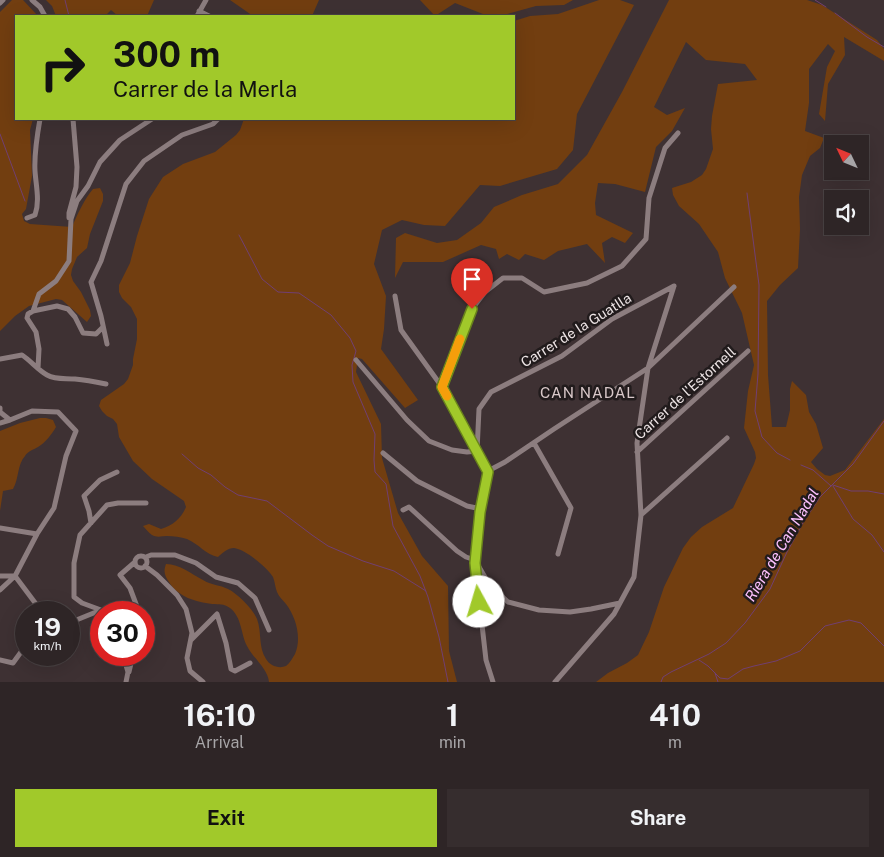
<!DOCTYPE html>
<html lang="en">
<head>
<meta charset="utf-8">
<style>
  :root { --surface:#2e2526; --page:#362d2e; --text:#f1f3f6; --muted:#a7a5a7; --line:#494243; --accent:#a1c92a }
  body { margin:0; font-family:"Public Sans",sans-serif; background:var(--page); color:var(--text); height:100vh; display:flex; flex-direction:column; font-size:19px; white-space:nowrap }
  * { box-sizing:border-box; margin:0 }
  p { font-size:16px; color:var(--muted) }
  .icon { flex:none; width:28px; height:28px; fill:none; stroke:currentColor; stroke-width:2; stroke-linecap:round; stroke-linejoin:round }
  .map { position:relative; height:682px; overflow:hidden }
  .drawer { display:flex; flex-direction:column; background:var(--surface); flex:1 }
  .drawer>* { flex:none }
  .banner { position:absolute; left:15px; top:15px; width:500px; height:105px; border-radius:0px; box-shadow:0 5px 20px #0002,0 0 0 1px var(--line); background:#a1c92a; color:#111; overflow:hidden }
  .needle { width:32px; rotate:313deg }
  .tools { position:absolute; left:824px; top:135px; display:grid; gap:10px }
  .tools a { display:grid; place-items:center; width:45px; height:45px; border-radius:0px; background:var(--surface); box-shadow:0 5px 20px #0002,0 0 0 1px var(--line); font-size:25px }
  .speed { position:absolute; left:15px; top:601px; display:flex; gap:10px; font-size:25px; font-weight:700; text-align:center }
  .speed>* { display:grid; place-content:center; width:65px; height:65px; border-radius:50%; background:var(--surface); box-shadow:0 5px 20px #0002,0 0 0 1px var(--line); line-height:1 }
  .speed small { font-size:12px; font-weight:400 }
  .speed .limit { border:8px solid #d22; background:#fff; color:#111 }
  .pin { position:absolute; display:grid; place-items:center; width:42px; height:42px; color:#fff; margin:-51px -21px; border-radius:50% 50% 50% 0; rotate:-45deg; box-shadow:0 0 5px #0007 }
  .pin .icon { rotate:45deg }
  .me { position:absolute; width:55px; margin:-28px; rotate:354deg; stroke-linejoin:round; filter:drop-shadow(0 0 4px #0008) }
  .turn { display:flex; align-items:center; gap:18px; height:105px; padding:0 15px; font-size:22px }
  .turn .icon { width:65px; height:65px; stroke-width:2.5 }
  .turn b { display:block; font-size:35px; line-height:42px }
  .eta { display:flex; justify-content:space-evenly; align-items:center; height:85px; text-align:center }
  .eta b { font-size:30px; font-weight:700; line-height:35px }
  .cta { display:flex; gap:10px; margin-top:auto; padding:10px 15px }
  .cta a { flex:1; height:58px; border-radius:0px; background:var(--accent); color:#111; font-size:20px; font-weight:700; line-height:58px; text-align:center }
  .cta a+a { background:var(--page); color:var(--text) }
  .map>svg:first-child { display:block }
</style>
</head>
<body>
<div class="map">
<svg width="884" height="682" viewBox="0 0 884 682">
  <rect width="100%" height="100%" fill="#3e3133"/>
  <path fill="#723e10" d="M12 0H23L38 16H16V119H33L30 130 32 176 26 209 22 214 24 221 30 224 72 227C77 215 85 198 93 189L100 188 103 194V201L90 234 87 248 77 257 72 269 71 275 73 281 81 292 90 310 91 316 87 322 62 300 56 299 29 306 15 316 0 331V12Z
    M46 0H154L147 16H118L111 10 105 16H56L52 6Z
    M230 0H319L312 16H253Z
    M420 0H573L564 5 536 6 500 16H488L455 3 435 16Z
    M599 0H620L634 5 577 114 573 150 557 169 500 186 480 185 445 226 424 225 402 220 382 230 374 264 386 296 384 329 381 349 418 400 405 408 362 359 358 358 356 372 381 424 382 458 398 513 422 556 448 586 449 651 457 682H269C268 669 253 658 247 646 241 635 242 617 230 608 223 603 220 605 212 604 196 602 178 597 169 582 165 576 163 572 166 564 180 564 191 574 203 580 211 585 220 585 228 589 238 594 253 609 257 619 262 632 258 647 266 659 270 666 279 669 286 666 290 663 292 659 295 654 302 638 296 617 286 604 283 600 279 597 277 592 275 587 275 582 273 577 268 568 245 549 234 548 228 548 222 553 218 557 206 555 199 544 187 539 181 537 173 536 167 536 162 536 157 538 152 535 149 533 146 529 143 526L149 524 161 529C173 525 181 519 186 507L184 501 152 479 133 461 119 437 117 424 113 419 107 416 102 411 99 406 101 400 124 384 128 379 133 365V359L137 339V319L131 307 122 298 119 292V285L130 263 137 236 149 199 163 177 183 164 215 152 236 135 240 130 244 119H514V21L530 16 558 14Z
    M669 0H807L822 5 877 40 884 49V61L844 37 845 55 828 84 825 121 819 114 827 67 835 51 828 44 809 69V103L805 131 824 138 820 148 810 156 802 175 799 197 800 229 798 268 780 285 767 301 768 375 772 427H786L790 410V389L792 381 806 395 809 412 816 424 823 448 811 462 817 469 825 475 830 476 845 470 884 419V682H596L608 673 627 663 638 655 649 632 664 587 683 548 691 537 702 527 733 508 754 464 756 458 755 452 744 428 748 391 754 365 742 313 725 278 718 252 699 224 679 206 673 195 672 188 691 182 702 175 706 169 713 149 711 129 712 116 718 84 757 80 745 64 706 60 686 42 654 107 667 115 685 108 672 131 656 147 645 192 615 184 598 183 595 203 596 215 633 233 625 243 612 237 602 243 605 263 587 244 558 251 544 260 525 254 519 260 507 254 499 259 496 249 481 245 443 262H403L395 278 396 238 405 233 437 243 457 240 481 223 494 207 522 195 558 184 587 155 622 92Z
    M40 418H46L53 420 56 427C52 434 45 443 38 447 33 450 28 451 25 456 17 465 19 479 13 489L3 491 0 511V431L20 423Z"/>
  <g fill="none" stroke-linecap="round" stroke-linejoin="round">
    <path stroke="#713f72" stroke-width="1" d="M65 0 69 16
      M815 0 826 7
      M835 13 867 37 884 47
      M0 134 25 201
      M747 193 759 285 758 374 755 411 762 437 777 453 790 460
      M239 235 262 279 278 292 299 293 331 315 350 338 356 351 352 365 353 382 375 434 374 460 375 472 386 484 393 526 420 576 428 597 439 637 448 682
      M182 454 198 468 211 475 225 487 238 495 267 501 312 535 328 546 363 561 394 571 426 591
      M801 465 813 470 831 486
      M833 485 851 491H868L884 494
      M833 486 853 519 872 535 884 552
      M699 660 708 666 720 678 728 679 743 669 754 666 776 661 800 651 825 626 849 620 861 623 884 646
      M715 673 718 682
      M661 682 663 677 671 672 709 654 726 643 745 623 770 589 787 552 804 521 820 497 853 464 884 421"/>
    <path stroke="#8c7d7f" stroke-width="5" d="M32 0 40 7 45 16
      M0 3 3 0
      M199 11 209 16
      M197 16 206 0
      M27 218 35 215C40 201 36 186 35 171 34 154 37 136 40 119
      M71 219 69 218V213L76 187 77 167 73 119
      M395 296 401 330 442 387 488 471 480 512 475 563 486 660 493 682
      M33 311 39 294 56 281 69 261 71 219 77 201 88 186 100 162 120 140 152 119
      M107 344 101 316 91 282 101 261 126 184 144 161 182 135 213 124 218 119
      M0 359 22 355C31 361 38 370 47 375 56 380 65 378 75 379 85 380 96 382 106 384
      M356 360 407 420 429 441 452 450 467 452 477 451 479 409 491 392 562 356 612 319 674 286
      M38 368 39 349 36 332 27 318 28 314 33 311 57 306 68 309 75 317 83 333 96 334 103 327
      M442 387 472 309 485 292 503 278H522L544 292 587 283 622 266 646 239 649 198 665 148 678 133
      M0 408V412L10 420 32 411 58 412 76 431 66 456 54 508 37 534 15 576 42 612
      M0 423 10 420
      M534 443 571 508 558 554
      M637 452 748 351
      M383 453 417 481 467 506 481 509
      M488 471 505 462 554 429 648 368 734 287
      M403 510 409 507 457 551 466 557 475 560 489 584 508 602 539 610 570 612 591 609 620 603
      M641 515 727 438
      M91 523 89 511 84 496 100 480 117 472
      M0 528 37 534
      M135 562a6 6 0 1 1 12 0a6 6 0 1 1-12 0Z
      M146 557 151 555H175L196 563 216 577 238 583 255 598 269 630
      M135 562 120 575 130 588 139 612
      M145 566 157 575 177 595 186 609 192 633 187 658 190 671 203 682
      M0 576H14
      M0 590 15 576
      M101 610 82 603 74 597V563L80 535 107 505 118 503H146
      M69 623 101 610 107 612
      M191 640 217 614 226 643 231 669 235 671 250 663
      M123 655 128 672 126 682
      M0 660 13 663 21 652 26 649
      M129 672 133 655
      M555 682 614 614 634 577 641 515 637 443 648 368 674 286"/>
  </g>
  <g fill="none" stroke-linecap="round" stroke-linejoin="round">
    <g stroke="#69831b" stroke-width="12">
      <path id="route" d="M472 309 442 387 488 472 480 512 475 563 479 602"/>
    </g>
    <use href="#route" stroke="#a1c92a" stroke-width="9"/>
    <path stroke="#f59e0b" stroke-width="9" d="M447 396 442 387 460 339"/>
  </g>
  <g text-anchor="middle" stroke-width="5" stroke-linejoin="round" paint-order="stroke">
    <g font-size="14" fill="#ede4e5" stroke="#211b1c">
      <text transform="translate(576 330) rotate(-32)" y="5">Carrer de la Guatlla</text>
      <text transform="translate(685 393) rotate(-42)" y="5">Carrer de l'Estornell</text>
    </g>
    <g font-size="15" letter-spacing="1" fill="#d9c8c9" stroke="#211b1c">
      <text x="588" y="398">CAN NADAL</text>
    </g>
    <g font-size="15" font-style="italic" fill="#fdc1fe" stroke="#211b1c">
      <text transform="translate(782 545) rotate(-59)" y="5">Riera de Can Nadal</text>
    </g>
  </g>
</svg>
<div class="tools">
<a><svg class="needle" viewBox="-14 -14 28 28"><path d="M0-13l5 13h-10z" fill="#e53935"/><path d="M0 13l5-13h-10z" fill="#a7a5a7"/></svg></a>
<a><svg class="icon" aria-label="sound" viewBox="0 0 24 24"><path d="M4 9h4l5-4v14l-5-4H4zM17 9q2 3 0 6"/></svg></a>
</div>
<div class="speed"><div>19<small>km/h</small></div><div class="limit">30</div></div>
<div class="pin" style="left:472px;top:309px;background:#d93025"><svg class="icon" aria-label="arrive" viewBox="0 0 24 24"><path d="M6 21V4h12l-3 4 3 4H6"/></svg></div>
<svg class="me" style="left:479px;top:602px" viewBox="-20 -20 40 40"><circle r="19" fill="#fff"/><path d="M0-13L10 11 0 6-10 11z" fill="#a1c92a"/></svg>
<div class="banner">
<div class="turn"><svg class="icon" aria-label="right" viewBox="0 0 24 24"><path d="M7 20v-9h11M14 6l5 5-5 5"/></svg><div><b>300 m</b>Carrer de la Merla</div></div>
</div>
</div>
<section class="drawer">
<div class="eta">
<div><b>16:10</b><p>Arrival</p></div>
<div><b>1</b><p>min</p></div>
<div><b>410</b><p>m</p></div>
</div>
<div class="cta"><a>Exit</a><a>Share</a></div>
</section>
</body>
</html>
